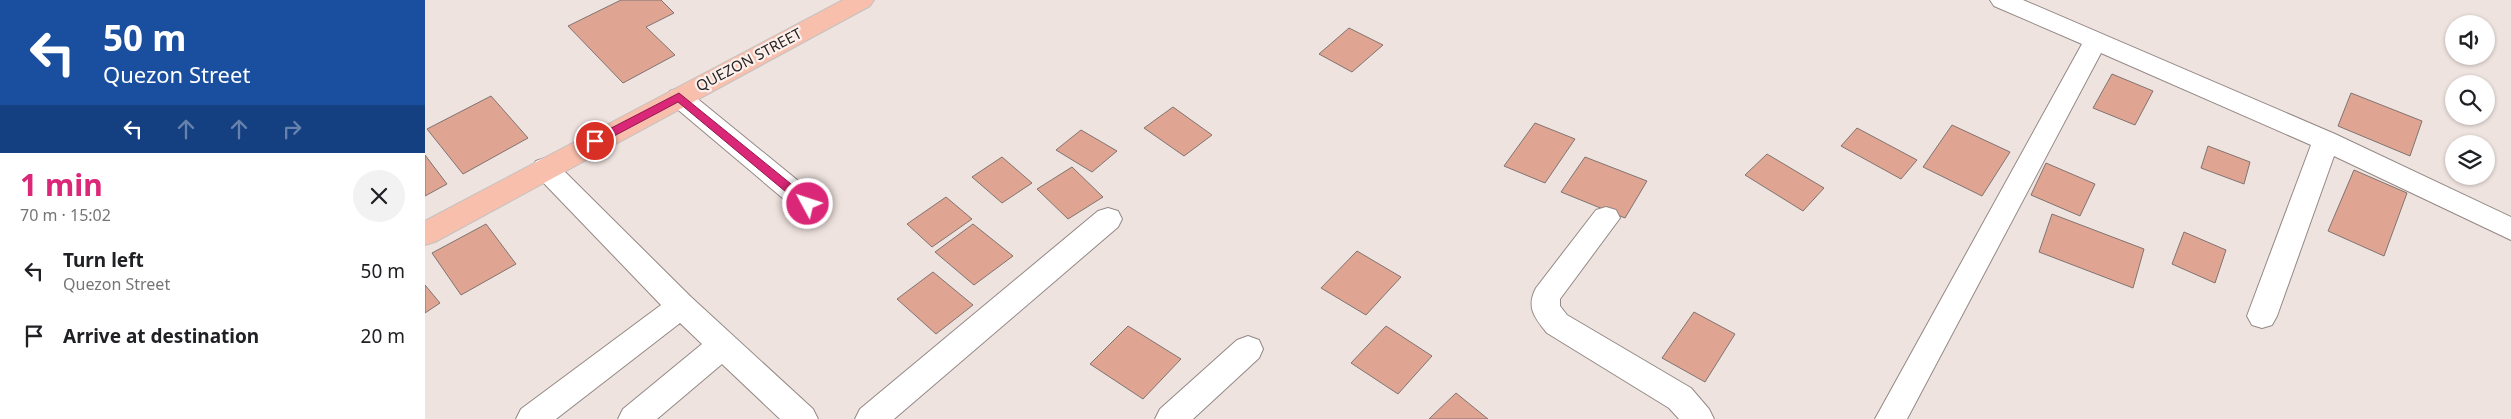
<!DOCTYPE html>
<html lang="en">
<head>
<meta charset="utf-8">
<style>
  :root { --surface:#fff; --page:#f2f2f2; --text:#202124; --muted:#757577; --accent:#db2777 }
  body { margin:0; font-family:"Noto Sans",sans-serif; background:var(--page); color:var(--text); height:100vh; display:flex; flex-direction:column; font-size:19px; white-space:nowrap }
  * { box-sizing:border-box; margin:0 }
  p { font-size:16px; color:var(--muted) }
  .icon { flex:none; width:28px; height:28px; fill:none; stroke:currentColor; stroke-width:2; stroke-linecap:round; stroke-linejoin:round }
  .map { position:relative; flex:1; overflow:hidden }
  .details { display:flex; flex-direction:column; background:var(--surface); width:425px }
  .details>* { flex:none }
  .guide { background:#1a4fa0; color:#fff; overflow:hidden }
  .fabs { position:absolute; left:2020px; top:15px; display:grid; gap:10px }
  .fabs a { display:grid; place-items:center; width:50px; height:50px; border-radius:50%; background:var(--surface); box-shadow:0 1px 4px #0004; font-size:25px }
  .pin { position:absolute; display:grid; place-items:center; width:42px; height:42px; color:#fff; margin:-21px; border:2px solid #fff; border-radius:50%; box-shadow:0 1px 5px #0007 }
  .me { position:absolute; width:55px; margin:-28px; rotate:310deg; stroke-linejoin:round; filter:drop-shadow(0 0 4px #0008) }
  .turn { display:flex; align-items:center; gap:18px; height:105px; padding:0 20px; font-size:22px }
  .turn .icon { width:65px; height:65px; stroke-width:2.5 }
  .turn b { display:block; font-size:35px; line-height:42px }
  .lanes { display:flex; align-items:center; height:48px; padding:0 20px; background:#0003; justify-content:center; gap:25px; direction:ltr }
  .lanes .off { opacity:.35 }
  .round { display:grid; place-items:center; flex:none; width:52px; height:52px; border-radius:26px; background:var(--page) }
  .summary { display:flex; align-items:center; justify-content:space-between; height:85px; padding:0 20px }
  h1 { font-size:30px; font-weight:700; line-height:38px; color:var(--accent) }
  ul { padding:0; list-style:none }
  li { display:flex; align-items:center; gap:15px; height:65px; padding:0 20px }
  li div { flex:1 }
  li b { display:block; font-size:19px }
  li em { font-style:normal }
  main { display:flex; flex:1; min-height:0 }
  .map>svg:first-child { display:block }
</style>
</head>
<body>
<main>
<section class="details">
<div class="guide">
<div class="turn"><svg class="icon" aria-label="left" viewBox="0 0 24 24"><path d="M17 20v-9H6M10 6l-5 5 5 5"/></svg><div><b>50 m</b>Quezon Street</div></div>
<div class="lanes"><svg class="icon" aria-label="left" viewBox="0 0 24 24"><path d="M17 20v-9H6M10 6l-5 5 5 5"/></svg><svg class="icon off" aria-label="ahead" viewBox="0 0 24 24"><path d="M12 20V5M6 11l6-6 6 6"/></svg><svg class="icon off" aria-label="ahead" viewBox="0 0 24 24"><path d="M12 20V5M6 11l6-6 6 6"/></svg><svg class="icon off" aria-label="right" viewBox="0 0 24 24"><path d="M7 20v-9h11M14 6l5 5-5 5"/></svg></div>
</div>
<div class="summary"><div><h1>1 min</h1><p>70 m · 15:02</p></div><a class="round"><svg class="icon" aria-label="close" viewBox="0 0 24 24"><path d="M6 6l12 12M18 6L6 18"/></svg></a></div>
<ul>
<li><svg class="icon" aria-label="left" viewBox="0 0 24 24"><path d="M17 20v-9H6M10 6l-5 5 5 5"/></svg><div><b>Turn left</b><p>Quezon Street</p></div><em>50 m</em></li>
<li><svg class="icon" aria-label="arrive" viewBox="0 0 24 24"><path d="M6 21V4h12l-3 4 3 4H6"/></svg><div><b>Arrive at destination</b></div><em>20 m</em></li>
</ul>
</section>
<div class="map">
<svg width="2086" height="419" viewBox="0 0 2086 419">
  <rect width="100%" height="100%" fill="#efe3df"/>
  <path fill="#e0a492" stroke="#7f7471" d="M196 0H236L249 13 221 27 250 55 198 83 143 26Z
    M924 28 958 45 927 72 894 54Z
    M1687 74 1728 91 1710 125 1668 108Z
    M1926 93 1997 121 1985 156 1913 126Z
    M66 96 103 138 38 174 2 129Z
    M748 107 787 135 759 156 719 128Z
    M1110 123 1150 139 1120 183 1079 166Z
    M1527 125 1585 152 1557 196 1498 167Z
    M1432 128 1492 160 1476 179 1416 146Z
    M656 130 692 151 667 172 631 150Z
    M1783 146 1825 162 1819 184 1776 168Z
    M1342 154 1399 188 1378 211 1320 175Z
    M0 155 22 184 0 196Z
    M577 157 607 183 577 203 547 177Z
    M1160 157 1222 181 1200 218 1136 192Z
    M1621 163 1670 184 1655 216 1606 195Z
    M647 167 678 197 643 219 612 189Z
    M1929 170 1982 193 1959 256 1903 231Z
    M521 197 547 219 507 247 482 224Z
    M1627 214 1719 249 1708 288 1614 252Z
    M61 224 91 264 36 295 7 253Z
    M548 224 588 256 549 285 510 252Z
    M1759 232 1801 250 1790 283 1747 264Z
    M932 251 976 277 941 315 896 288Z
    M508 272 548 305 511 334 472 299Z
    M0 285 15 303 0 313Z
    M1269 312 1310 334 1280 382 1237 358Z
    M703 326 756 359 718 399 665 364Z
    M961 326 1007 356 973 394 926 363Z
    M1031 393 1063 419H1004Z"/>
  <g fill="none" stroke-linecap="round" stroke-linejoin="round">
    <g stroke="#938885" stroke-width="2">
      <path id="minor" d="M1565 0H1598L1910 134 2086 217V240L1909 156 1852 316 1847 325 1837 328 1827 325 1822 316 1886 145 1676 53 1482 419H1450L1657 44 1569 6Z
        M254 88 263 91 393 197 397 204 393 211 383 215 373 211 245 103 241 97 245 91Z
        M120 158 129 161 266 297 388 409 393 419H355L297 364 232 419H193L198 409 277 344 255 323 131 419H91L96 409 236 305 111 175 107 168 111 161Z
        M1181 207 1191 210 1195 218 1135 299V306L1142 315 1266 388 1284 409 1289 419H1254L1244 408 1122 333C1109 317 1101 307 1111 288L1171 210Z
        M683 208 693 211 697 219 693 227 469 419H430L435 409 673 211Z
        M823 336 834 340 838 349 834 358 768 419H730L735 409 812 340Z"/>
    </g>
    <g stroke="#c3c2c1" stroke-width="2">
      <path id="major" d="M418 0H449L445 6 10 242 0 245V221Z"/>
    </g>
    <use href="#minor" fill="#fff" fill-rule="evenodd"/>
    <use href="#major" fill="#f8bfad" fill-rule="evenodd"/>
  </g>
  <path fill="#db2777" stroke="#8e194d" d="M254 93 387 201V207H379L253 102 174 144H167V138Z"/>
  <g text-anchor="middle" stroke-width="4.5" stroke-linejoin="round" paint-order="stroke">
    <g font-size="15" fill="#282423" stroke="#fcf0ec">
      <text transform="translate(324 60) rotate(-28)" y="5">QUEZON STREET</text>
    </g>
  </g>
</svg>
<div class="fabs">
<a><svg class="icon" aria-label="sound" viewBox="0 0 24 24"><path d="M4 9h4l5-4v14l-5-4H4zM17 9q2 3 0 6"/></svg></a>
<a><svg class="icon" aria-label="search" viewBox="0 0 24 24"><circle cx="10" cy="10" r="6"/><path d="M15 15l6 6"/></svg></a>
<a><svg class="icon" aria-label="layers" viewBox="0 0 24 24"><path d="M12 4l9 5-9 5-9-5zM3 14l9 5 9-5"/></svg></a>
</div>
<div class="pin" style="left:170px;top:141px;background:#d93025"><svg class="icon" aria-label="arrive" viewBox="0 0 24 24"><path d="M6 21V4h12l-3 4 3 4H6"/></svg></div>
<svg class="me" style="left:383px;top:204px" viewBox="-20 -20 40 40"><circle r="17" fill="#db2777" stroke="#fff" stroke-width="3"/><path d="M0-11L8 9 0 5-8 9z" fill="#fff"/></svg>
</div>
</main>
</body>
</html>
